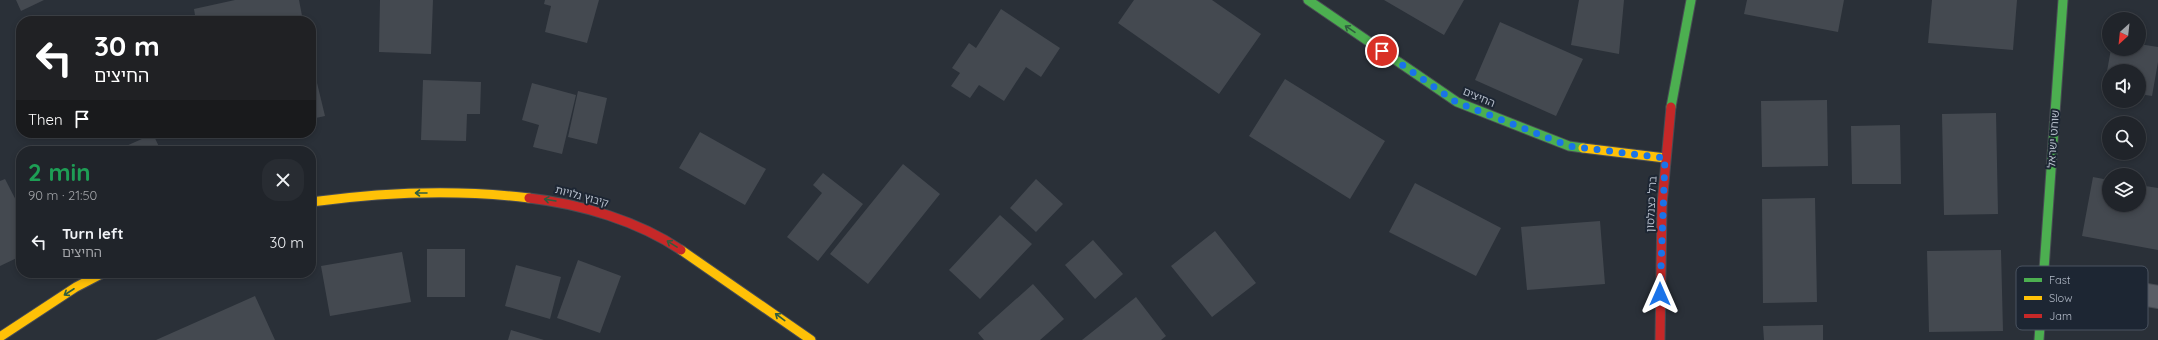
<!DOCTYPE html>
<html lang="en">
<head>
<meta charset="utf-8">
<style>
  :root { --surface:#20242a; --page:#282c32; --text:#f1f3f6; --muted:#a2a4a8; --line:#3d4147 }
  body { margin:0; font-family:Quicksand,"Noto Sans Hebrew",sans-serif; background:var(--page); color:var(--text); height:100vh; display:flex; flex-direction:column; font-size:15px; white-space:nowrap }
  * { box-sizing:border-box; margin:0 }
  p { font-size:13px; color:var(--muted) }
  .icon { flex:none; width:22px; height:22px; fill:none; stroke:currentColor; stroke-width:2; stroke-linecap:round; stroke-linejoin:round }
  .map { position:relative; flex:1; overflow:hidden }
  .sheet { position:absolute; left:16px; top:146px; width:300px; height:132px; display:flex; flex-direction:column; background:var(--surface); border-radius:16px; box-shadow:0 2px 6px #0003,0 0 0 1px var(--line) }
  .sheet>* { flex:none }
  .banner { position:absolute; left:16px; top:16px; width:300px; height:122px; border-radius:16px; box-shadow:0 2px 6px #0003,0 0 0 1px var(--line); background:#202124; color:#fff; overflow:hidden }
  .needle { width:26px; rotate:207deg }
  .buttons { position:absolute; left:2102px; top:12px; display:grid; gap:8px }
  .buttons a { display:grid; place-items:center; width:44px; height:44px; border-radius:50%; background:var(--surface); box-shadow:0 2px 6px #0003,0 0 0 1px var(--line); font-size:20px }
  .pin { position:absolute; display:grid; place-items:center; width:34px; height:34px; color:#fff; margin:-17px; border:2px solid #fff; border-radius:50%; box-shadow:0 1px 4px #0007 }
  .me { position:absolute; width:44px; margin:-22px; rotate:0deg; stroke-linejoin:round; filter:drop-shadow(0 0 3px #0008) }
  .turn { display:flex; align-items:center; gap:14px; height:84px; padding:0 12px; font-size:18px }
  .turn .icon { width:52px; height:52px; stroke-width:2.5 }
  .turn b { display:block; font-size:28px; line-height:34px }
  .then { display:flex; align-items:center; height:38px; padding:0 12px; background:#0003; gap:8px; font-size:15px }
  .round { display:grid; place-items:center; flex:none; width:42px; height:42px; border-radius:16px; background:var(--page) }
  .headline { display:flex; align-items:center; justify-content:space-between; height:68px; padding:0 12px }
  h1 { font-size:24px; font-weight:800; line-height:30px; color:#1e9e55 }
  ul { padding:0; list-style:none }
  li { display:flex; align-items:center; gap:12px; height:56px; padding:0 12px }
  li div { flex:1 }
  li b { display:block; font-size:15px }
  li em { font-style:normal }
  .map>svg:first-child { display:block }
</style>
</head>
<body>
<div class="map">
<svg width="2158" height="340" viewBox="0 0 2158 340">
  <rect width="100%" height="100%" fill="#2a3038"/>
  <path fill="#444950" d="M16 0H44L21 11Z
    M235 0H299L303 21H196L194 9Z
    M380 0H433L431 54 379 52Z
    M545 0H599L587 43 545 32 551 6 544 4Z
    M1134 0H1212L1261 34 1219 94 1118 23Z
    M1384 0H1464L1444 35Z
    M1579 0H1624L1619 54 1571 45Z
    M1747 0H1844L1838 32 1744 14Z
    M1932 0H2017L2013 50 1928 43Z
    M1001 9 1060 48 1041 77 1026 67 1004 101 979 85 970 98 951 86 960 73 952 68 969 43 976 48Z
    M1500 22 1583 59 1556 116 1475 80Z
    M2139 44 2158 47V62L2152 96 2139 94V71H2109V88H2104L2111 49H2139Z
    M311 58 325 116 311 119Z
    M1285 79 1385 141 1350 199 1249 136Z
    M423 80 481 82 480 114H467L466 141 421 140Z
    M532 83 576 95 562 154 533 147 539 125 522 120Z
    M578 91 607 98 597 144 568 137Z
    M1827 100 1828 166 1762 167 1761 101Z
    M1996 113 1998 214 1944 215 1942 114Z
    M1900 125 1901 184H1852L1851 126Z
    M700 132 766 169 745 205 679 168Z
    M153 134 161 151H115Z
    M903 164 940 194 868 284 830 254Z
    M823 173 863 204 818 261 787 237 822 193 813 185Z
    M2093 177 2109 180V205H2139V185L2158 188V250L2082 236Z
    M5 179 21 210V256L0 266V181Z
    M1036 179 1063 204 1036 232 1010 208Z
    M1415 183 1501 228 1476 276 1389 232Z
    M1815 198 1817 302 1763 303 1762 199Z
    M1000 215 1032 244 980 299 949 270Z
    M1600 221 1605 284 1527 290 1521 227Z
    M1215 231 1256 283 1212 317 1171 266Z
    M1093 240 1123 274 1095 299 1065 265Z
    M427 249H465V297H427Z
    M2001 250 2003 331 1929 332 1927 251Z
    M402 252 411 302 330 316 321 266Z
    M578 260 621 276 600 333 557 318Z
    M516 265 561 277 550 319 505 306Z
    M1033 284 1064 319 1040 340H984L978 333Z
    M255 296 275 340H156Z
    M1136 297 1166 336 1161 340H1082Z
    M1823 325V340H1764L1763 326Z
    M511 330 544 340H508Z"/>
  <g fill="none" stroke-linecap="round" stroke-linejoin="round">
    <g stroke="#484c53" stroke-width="24">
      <path id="street" d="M2043 277 2158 297"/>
    </g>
    <g stroke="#484c53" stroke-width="11">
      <path id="fast" d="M1308 0 1457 102 1569 146 1583 148
        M1671 107 1691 0
        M2039 340 2063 0"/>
    </g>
    <g stroke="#484c53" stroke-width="11">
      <path id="slow" d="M1583 148 1665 158
        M311 202C384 192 456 189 529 198
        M681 250 811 340
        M0 337 76 287 103 273"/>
    </g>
    <g stroke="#484c53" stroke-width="11">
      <path id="jam" d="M529 198C581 204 638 221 681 250
        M1660 340 1662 204 1671 107"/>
    </g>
    <use href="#street" stroke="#5a5e66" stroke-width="22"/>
    <use href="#fast" stroke="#4caf50" stroke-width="9"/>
    <use href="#slow" stroke="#ffc107" stroke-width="9"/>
    <use href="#jam" stroke="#c62828" stroke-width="9"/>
  </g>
  <defs><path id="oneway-shaft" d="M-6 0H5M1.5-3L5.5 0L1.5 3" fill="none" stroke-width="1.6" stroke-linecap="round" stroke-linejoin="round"/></defs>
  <g stroke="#305d3f">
    <use href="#oneway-shaft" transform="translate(1350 29) rotate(-146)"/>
    <use href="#oneway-shaft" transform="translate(421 193) rotate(180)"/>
    <use href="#oneway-shaft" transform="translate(550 200) rotate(-171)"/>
    <use href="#oneway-shaft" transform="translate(672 244) rotate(-148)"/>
    <use href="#oneway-shaft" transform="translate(69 292) rotate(147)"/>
    <use href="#oneway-shaft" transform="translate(780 317) rotate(-143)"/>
  </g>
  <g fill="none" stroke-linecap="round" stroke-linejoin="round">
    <path stroke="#1a73e8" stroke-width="7" stroke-dasharray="0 12.6" d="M1382 51 1456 102 1569 146 1665 158 1660 294"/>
  </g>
  <g text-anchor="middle" stroke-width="4" stroke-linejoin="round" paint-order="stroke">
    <g font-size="11" fill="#b4bcc9" stroke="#1d2633">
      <text transform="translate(1479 97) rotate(23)" y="4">החיצים</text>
      <text transform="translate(2053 139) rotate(-86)" y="4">שוחט ישראל</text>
      <text transform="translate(582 196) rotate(15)" y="4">קיבוץ גלויות</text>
      <text transform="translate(1651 204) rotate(-87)" y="4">ברל כצנלסון</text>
    </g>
  </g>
  <rect x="2016" y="266" width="132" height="64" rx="6" fill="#1d2633" stroke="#4a5360" stroke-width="1"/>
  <rect x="2024" y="278" width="18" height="4" fill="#4caf50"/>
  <rect x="2024" y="296" width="18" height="4" fill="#ffc107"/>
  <rect x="2024" y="314" width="18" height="4" fill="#c62828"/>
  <g font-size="11" fill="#b4bcc9">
    <text x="2049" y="284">Fast</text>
    <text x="2049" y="302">Slow</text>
    <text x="2049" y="320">Jam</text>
  </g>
</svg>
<div class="buttons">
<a><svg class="needle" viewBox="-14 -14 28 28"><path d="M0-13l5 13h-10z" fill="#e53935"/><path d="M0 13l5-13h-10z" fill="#a2a4a8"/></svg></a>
<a><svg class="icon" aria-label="sound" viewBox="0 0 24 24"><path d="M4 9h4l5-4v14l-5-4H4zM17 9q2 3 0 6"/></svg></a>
<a><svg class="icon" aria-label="search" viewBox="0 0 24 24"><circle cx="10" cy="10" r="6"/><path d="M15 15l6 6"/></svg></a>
<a><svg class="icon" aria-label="layers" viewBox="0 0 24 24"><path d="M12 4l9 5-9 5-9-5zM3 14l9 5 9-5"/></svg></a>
</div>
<div class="pin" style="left:1382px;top:51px;background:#d93025"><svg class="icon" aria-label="arrive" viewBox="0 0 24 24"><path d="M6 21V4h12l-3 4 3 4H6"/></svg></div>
<svg class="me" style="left:1660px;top:294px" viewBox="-20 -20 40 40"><path d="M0-17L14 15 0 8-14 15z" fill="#1a73e8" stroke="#fff" stroke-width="4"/></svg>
<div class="banner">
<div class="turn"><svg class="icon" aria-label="left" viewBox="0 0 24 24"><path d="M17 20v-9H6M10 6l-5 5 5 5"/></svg><div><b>30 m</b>החיצים</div></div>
<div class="then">Then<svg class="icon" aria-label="arrive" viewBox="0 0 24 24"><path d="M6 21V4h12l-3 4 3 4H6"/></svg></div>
</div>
<section class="sheet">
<div class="headline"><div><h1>2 min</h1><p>90 m · 21:50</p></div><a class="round"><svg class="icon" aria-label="close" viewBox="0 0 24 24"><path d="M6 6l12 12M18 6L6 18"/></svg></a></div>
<ul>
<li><svg class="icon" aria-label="left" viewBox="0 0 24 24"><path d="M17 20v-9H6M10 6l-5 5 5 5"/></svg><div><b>Turn left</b><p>החיצים</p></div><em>30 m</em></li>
</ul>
</section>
</div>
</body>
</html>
